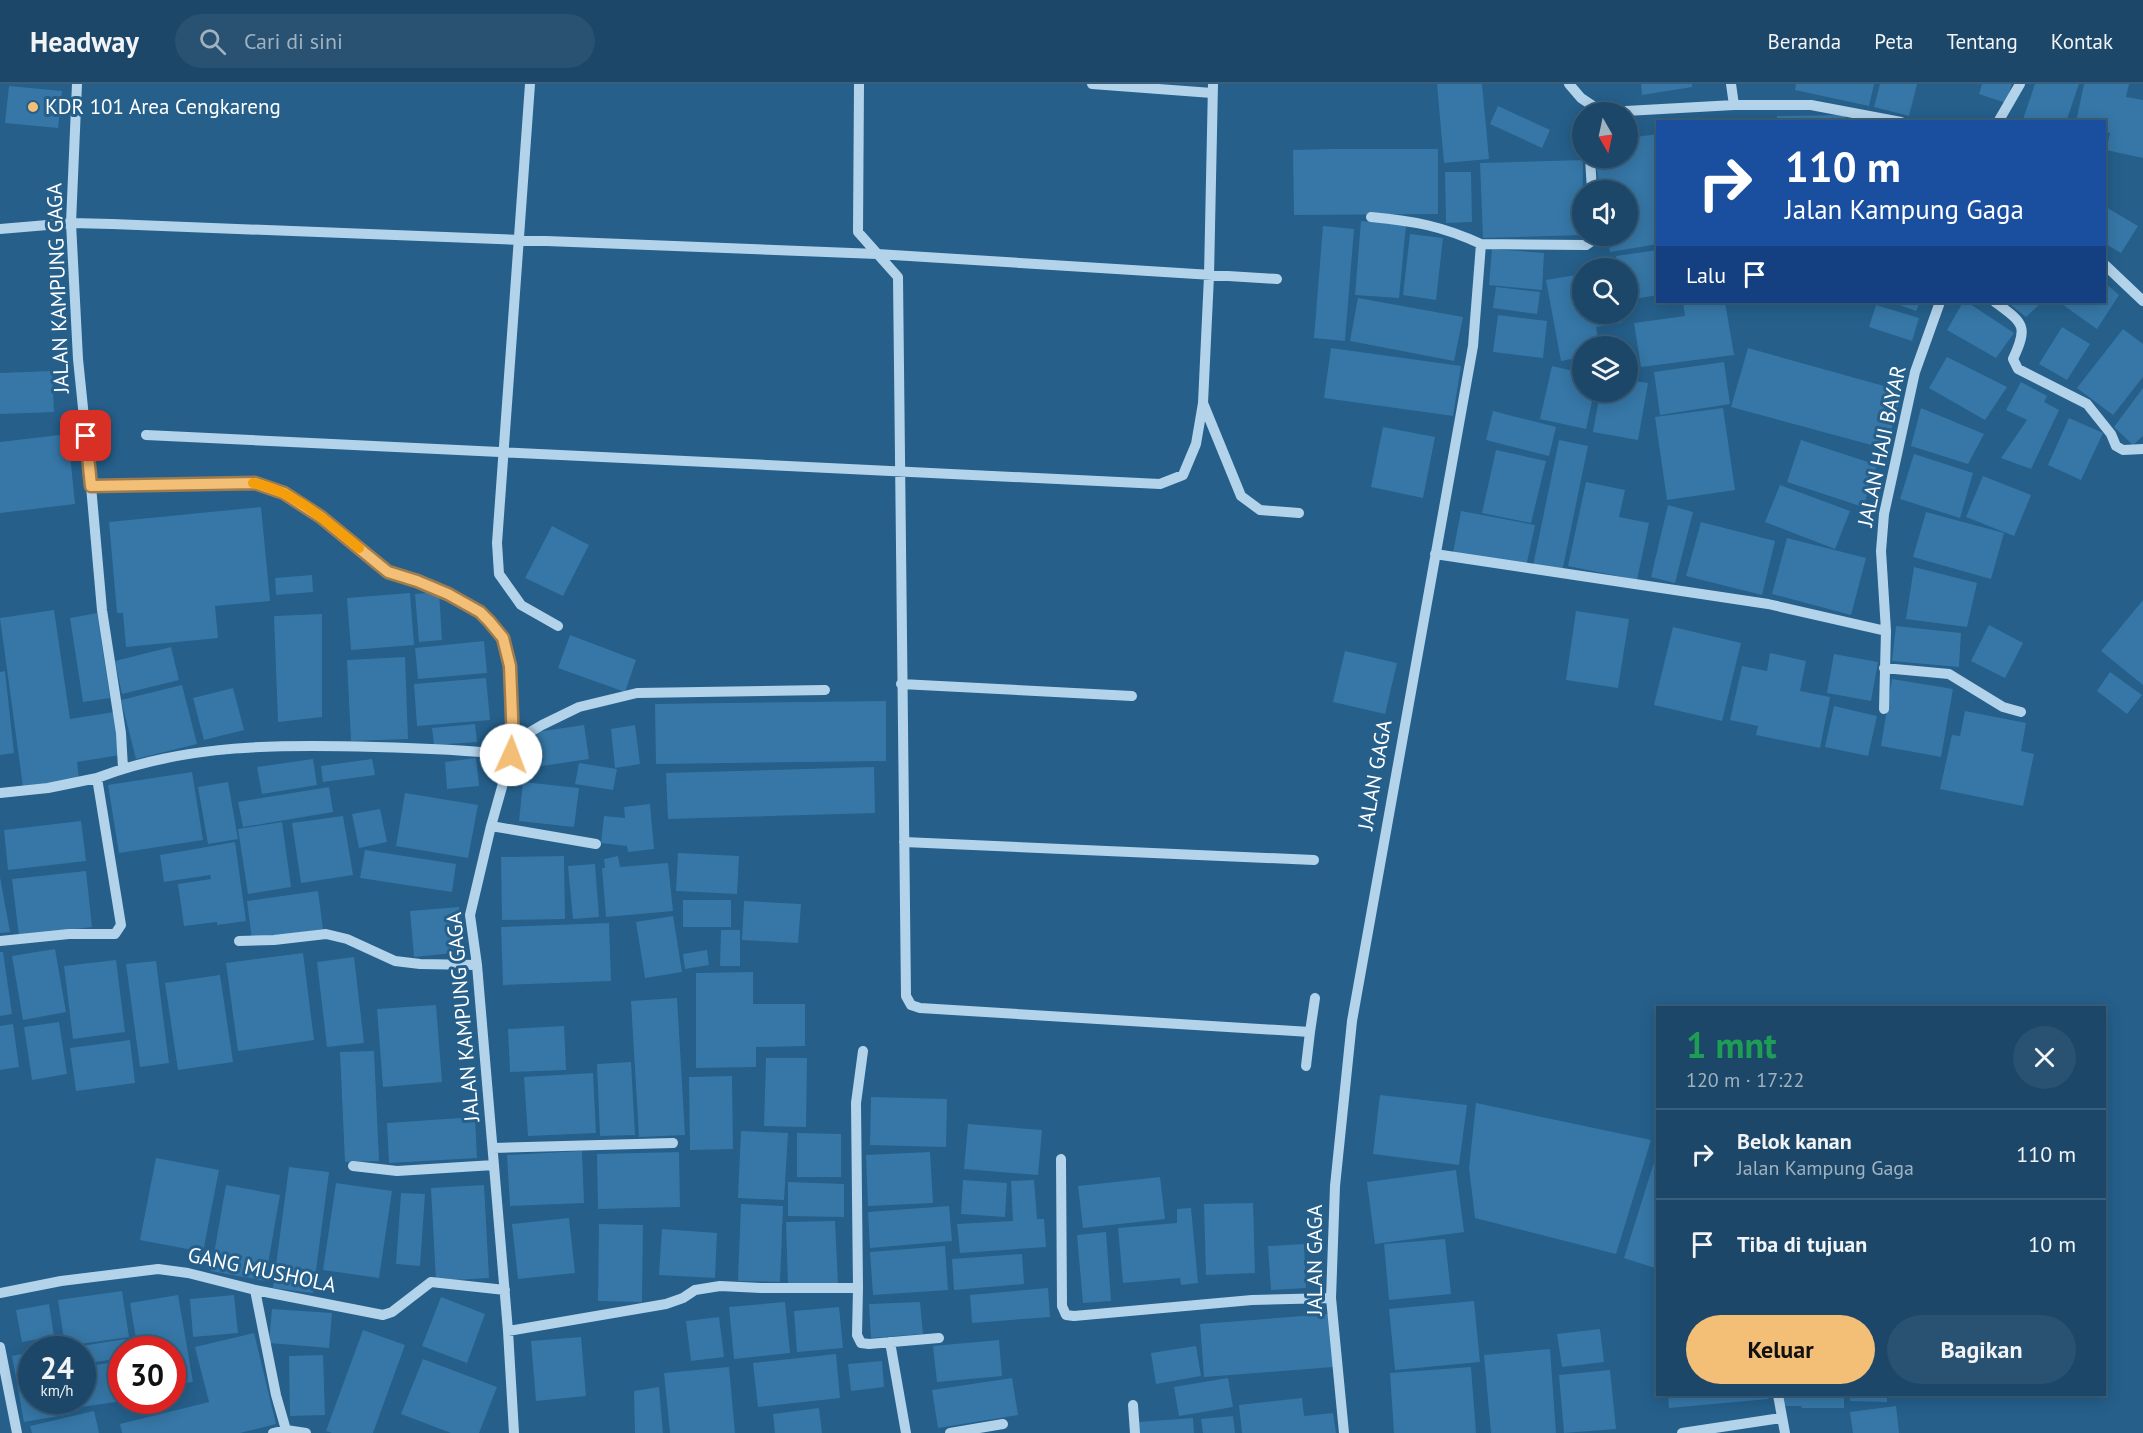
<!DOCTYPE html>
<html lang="id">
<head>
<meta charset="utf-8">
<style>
  :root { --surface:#1c4768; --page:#295171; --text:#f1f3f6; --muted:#a0b2c0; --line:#3a5f7c; --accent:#f3bf77 }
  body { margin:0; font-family:"PT Sans",sans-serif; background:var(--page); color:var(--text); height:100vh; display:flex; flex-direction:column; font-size:22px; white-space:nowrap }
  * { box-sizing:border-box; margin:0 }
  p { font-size:20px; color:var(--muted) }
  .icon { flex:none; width:33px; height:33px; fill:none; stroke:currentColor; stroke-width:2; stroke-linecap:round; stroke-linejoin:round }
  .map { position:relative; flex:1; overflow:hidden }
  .panel { position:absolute; left:1656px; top:922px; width:450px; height:390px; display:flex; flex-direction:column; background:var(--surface); border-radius:0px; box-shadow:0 3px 15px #0003,0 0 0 2px var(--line) }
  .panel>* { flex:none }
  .banner { position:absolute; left:1656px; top:36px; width:450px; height:183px; border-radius:0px; box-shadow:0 3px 15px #0003,0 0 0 2px var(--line); background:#1a4fa0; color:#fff; overflow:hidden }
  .needle { width:39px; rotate:171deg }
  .controls { position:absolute; left:1572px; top:18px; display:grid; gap:12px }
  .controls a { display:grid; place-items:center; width:66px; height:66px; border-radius:50%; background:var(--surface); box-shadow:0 3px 15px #0003,0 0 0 2px var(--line); font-size:30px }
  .speed { position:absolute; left:18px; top:1252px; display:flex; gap:12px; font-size:30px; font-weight:700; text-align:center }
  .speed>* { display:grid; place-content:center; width:78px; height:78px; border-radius:50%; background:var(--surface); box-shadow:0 3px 15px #0003,0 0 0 2px var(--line); line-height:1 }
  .speed small { font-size:15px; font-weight:400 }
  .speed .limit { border:9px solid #d22; background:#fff; color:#111 }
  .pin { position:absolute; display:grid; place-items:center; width:51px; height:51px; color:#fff; margin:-26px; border-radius:12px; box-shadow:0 3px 9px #0006 }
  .me { position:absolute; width:66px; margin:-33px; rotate:2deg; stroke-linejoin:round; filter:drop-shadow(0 0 4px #0008) }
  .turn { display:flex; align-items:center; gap:21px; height:126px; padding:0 30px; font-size:27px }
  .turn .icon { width:78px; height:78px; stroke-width:2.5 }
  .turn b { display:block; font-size:42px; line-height:51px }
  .then { display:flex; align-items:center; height:57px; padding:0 30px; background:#0003; gap:12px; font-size:22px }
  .round { display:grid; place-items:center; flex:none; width:63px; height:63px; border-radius:32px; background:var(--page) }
  .headline { display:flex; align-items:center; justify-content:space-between; height:102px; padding:0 30px }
  h1 { font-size:36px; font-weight:800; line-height:45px; color:#1e9e55 }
  .button { display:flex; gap:12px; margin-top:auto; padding:12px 30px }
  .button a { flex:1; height:69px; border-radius:36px; background:var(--accent); color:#111; font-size:24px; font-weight:800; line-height:69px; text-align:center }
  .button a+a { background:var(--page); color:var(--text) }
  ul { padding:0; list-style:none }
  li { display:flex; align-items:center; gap:18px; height:90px; padding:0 30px; border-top:2px solid var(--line) }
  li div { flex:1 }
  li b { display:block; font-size:22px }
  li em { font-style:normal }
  header { display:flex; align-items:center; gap:36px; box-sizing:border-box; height:84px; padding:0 30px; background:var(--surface); border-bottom:2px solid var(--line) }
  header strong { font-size:28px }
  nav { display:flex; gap:33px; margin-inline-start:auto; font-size:21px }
  .search { width:420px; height:54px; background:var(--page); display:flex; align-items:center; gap:15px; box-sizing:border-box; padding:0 21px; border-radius:33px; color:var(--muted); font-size:22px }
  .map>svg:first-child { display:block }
</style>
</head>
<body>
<header>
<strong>Headway</strong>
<div class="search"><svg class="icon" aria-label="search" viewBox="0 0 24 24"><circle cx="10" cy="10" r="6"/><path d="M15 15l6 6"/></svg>Cari di sini</div>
<nav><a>Beranda</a><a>Peta</a><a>Tentang</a><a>Kontak</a></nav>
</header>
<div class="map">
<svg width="2143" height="1349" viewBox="0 0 2143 1349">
  <rect width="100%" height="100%" fill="#255f8a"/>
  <path fill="#3677a7" d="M1437 0H1482L1489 75 1444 79Z
    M1641 0H1692V3L1642 11Z
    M1796 0H1874L1869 22 1795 6Z
    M1880 0H1917L1909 32 1874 23Z
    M1982 0H2012L2006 19 1979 10Z
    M2035 0H2079L2066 38H2022Z
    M2084 0H2129L2126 13 2143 16V74L2106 66 2110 49 2104 48V38H2076Z
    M9 2 62 7 58 44 5 39Z
    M1498 22 1550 46 1542 64 1490 40Z
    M1845 31V38H1777V32Z
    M1658 50V160L1610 168 1607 152H1628V106H1600L1595 74H1628V54Z
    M1333 65H1438V130L1294 131 1293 66Z
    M1583 76 1582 151 1483 154 1480 79Z
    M1445 88H1471L1472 138 1446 139Z
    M2104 122 2138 142 2121 169 2104 159Z
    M1361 137 1406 141 1399 214 1355 211Z
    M1323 142 1354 145 1345 257 1314 254Z
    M1410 150 1443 154 1436 216 1403 211Z
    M1492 165 1544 169 1542 206 1489 201Z
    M1658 166V211L1628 216V184H1618L1616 172Z
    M1582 190V230H1620L1621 239 1596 243 1599 262H1582V273L1561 277 1546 196Z
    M2104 198 2119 211 2097 245 2059 218H2104Z
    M1496 203 1540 208 1537 230 1493 224Z
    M1358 214 1463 233 1454 277 1350 257Z
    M1683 218H1725L1734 271 1641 283 1634 239 1685 232Z
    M1891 218H1920L1916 227Z
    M1963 218H1967L2014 249 1996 274 1947 246Z
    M2007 218H2042L2026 233Z
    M1876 221 1919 234 1912 257 1869 243Z
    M1498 231 1547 237 1543 274 1493 268Z
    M2062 243 2090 260 2067 296 2039 280Z
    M2123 245 2143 260V293L2113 331 2077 304Z
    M1331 264 1461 282 1453 332 1324 314Z
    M1748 264 1902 307 1886 365 1731 323Z
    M1947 273 2007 303 1985 336 1929 304Z
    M1724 278 1730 320 1660 331 1654 288Z
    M1552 282 1582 289V308H1594L1586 345 1540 335Z
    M52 287 54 328 0 330V289Z
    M1628 296 1648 299 1638 356 1593 348 1600 308H1628Z
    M2021 298 2047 312 2044 318 2059 326 2031 385 2001 374 2027 336 2006 326Z
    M2143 304V352L2133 361 2114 343Z
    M1723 324 1735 406 1667 416 1655 333Z
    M1921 324 1984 350 1968 380 1911 362Z
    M1493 327 1556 343 1549 372 1486 356Z
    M2069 334 2103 349 2081 396 2048 381Z
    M1383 343 1435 353 1423 414 1371 403Z
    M68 350 75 420 0 429V358Z
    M1559 356 1588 362 1562 488 1533 482Z
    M1801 356 1877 381 1863 423 1787 398Z
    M1496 366 1546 377 1531 439 1482 429Z
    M1914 370 1973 389 1960 434 1900 415Z
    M1983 392 2031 411 2014 452 1966 433Z
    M1586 398 1625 406 1619 433 1649 439 1637 496 1568 482Z
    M1780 401 1850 427 1835 465 1765 438Z
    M1668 421 1693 428 1675 499 1651 493Z
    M261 423 270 517 215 522 218 554 126 563 123 529H117L109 438Z
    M1461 427 1535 441 1526 483 1453 469Z
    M1926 428 2004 449 1991 495 1913 473Z
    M1701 438 1775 457 1762 511 1686 492Z
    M552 442 589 461 563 512 525 494Z
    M1787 454 1866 474 1851 531 1772 510Z
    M1914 483 1977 499 1967 543 1906 535Z
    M312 491 313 508 276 511 275 494Z
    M439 508 442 556 419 558 415 510Z
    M410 509 414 561 351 566 347 514Z
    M2143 516V601L2101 567Z
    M54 526 70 635 114 628 120 671 77 678 79 695 23 703 0 534Z
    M1576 527 1629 535 1618 604 1566 596Z
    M97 529 110 614 83 618 70 534Z
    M322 530V633L278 638 274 532Z
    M1989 541 2023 559 2005 594 1971 577Z
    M1896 542 1961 549 1959 583 1892 577Z
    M1673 543 1741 559 1722 637 1654 621Z
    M570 551 636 576 625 608 558 584Z
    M484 557 487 589 418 595 415 564Z
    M171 563 179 596 122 610 115 577Z
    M1345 567 1397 579 1385 630 1333 618Z
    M1770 569 1806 577 1800 607 1830 613 1820 664 1756 651 1758 642 1730 636 1742 582 1767 587Z
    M1834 570 1878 578 1871 617 1827 609Z
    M405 573 408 655 351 657 347 576Z
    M5 587 14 669 0 671V588Z
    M2110 588 2142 611 2127 630 2097 607Z
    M486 594 490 636 417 642 414 600Z
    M1892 595 1953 605 1941 673 1881 662Z
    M182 601 197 660 136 675 121 616Z
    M233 604 244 646 204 656 193 614Z
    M886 617V677L656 680 655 620Z
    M1834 622 1877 632 1868 672 1825 663Z
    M1965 627 2026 639 2021 667 2034 670 2023 722 1940 705 1952 651 1960 652Z
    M475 640 477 658 434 661 432 644Z
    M584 641 589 675 535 683 530 649Z
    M635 641 640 680 615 684 611 645Z
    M476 674 479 702 447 705 445 678Z
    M313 675 317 701 262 710 257 683Z
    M372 675 375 691 323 698 321 682Z
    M579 679 617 685 613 706 575 700Z
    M874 683 875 729 668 735 666 689Z
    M192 688 203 756 119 769 108 701Z
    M228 698 238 755 208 760 198 703Z
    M523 698 579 704 574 743 519 737Z
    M329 703 333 728 243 743 238 718Z
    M405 709 478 721 468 774 396 762Z
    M650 720 654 765 628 768 627 762 601 759 604 732 625 734 624 723Z
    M380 725 387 758 359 764 352 730Z
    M343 732 353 791 301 799 292 739Z
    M81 737 86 777 8 786 4 746Z
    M282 738 291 803 248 810 238 745Z
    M235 758 246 837 217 841V838L184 842 178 800 211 795 210 791 164 798 160 771Z
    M365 766 456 780 452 808 360 794Z
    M678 769 739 772 737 810 676 807Z
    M564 772 565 835 502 836 501 773Z
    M618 772 620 783 668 779 673 827 606 833 602 784H605L604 775Z
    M595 780 599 833 573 835 568 782Z
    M86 787 92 843 19 852 12 795Z
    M0 793 10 848 0 849Z
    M318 807 323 845 252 856 247 817Z
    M683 816H731V843H683Z
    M744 817 801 820 798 859 742 856Z
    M459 823 463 868 414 873 410 827Z
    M673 832 682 888 645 894 636 838Z
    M609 839 611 897 503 901 501 843Z
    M721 846H740V882H720Z
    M55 865 66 928 23 936 12 872Z
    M707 866 709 881 685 885 683 870Z
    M0 868H3L12 930 0 932Z
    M303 869 314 956 238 967 226 879Z
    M354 873 364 959 327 963 317 878Z
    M116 876 125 948 73 955 64 882Z
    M156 877 169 979 140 983 126 880Z
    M753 888V920H805V962L756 963V983L696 984V889Z
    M220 891 233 978 178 986 165 899Z
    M677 914 685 1051 639 1053 631 917Z
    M436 921 442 998 383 1003 377 925Z
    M59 938 67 990 32 996 24 943Z
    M13 940 19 983 0 986V942Z
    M564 942 566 986 510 988 508 945Z
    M130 956 135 999 76 1007 70 964Z
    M374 967 379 1077 345 1078 340 968Z
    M766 974H807L806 1043 764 1042Z
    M631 978 635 1051 600 1052 597 980Z
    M593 989 596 1049 528 1052 524 993Z
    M732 992 733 1065 690 1066 689 993Z
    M1380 1011 1467 1021 1459 1081 1373 1070Z
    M871 1013 947 1015 946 1063 870 1061Z
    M1476 1019 1651 1056 1616 1170 1475 1134 1469 1084Z
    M475 1033 477 1074 389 1079 387 1039Z
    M968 1040 1042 1046 1038 1091 964 1085Z
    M741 1047 788 1049 784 1116 738 1114Z
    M797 1049 841 1050V1093H797Z
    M582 1067 584 1119 510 1122 507 1071Z
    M679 1068 680 1123 598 1125 597 1070Z
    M930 1068 933 1119 868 1122 866 1071Z
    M1657 1069H1658V1185L1624 1174Z
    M156 1074 219 1086 203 1168 140 1156Z
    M289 1083 329 1088 313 1209 273 1204Z
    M1456 1086 1464 1148 1375 1160 1367 1098Z
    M1160 1093 1165 1135 1083 1144 1078 1102Z
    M963 1096 1007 1099 1005 1133 961 1130Z
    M1034 1096 1037 1135H1044L1046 1163 960 1169 957 1140 1013 1137 1011 1097Z
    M788 1098 844 1100V1133L788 1132Z
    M336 1099 392 1107 379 1194 323 1186Z
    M226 1101 280 1111 265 1197 211 1187Z
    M484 1101 489 1194 436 1197 431 1104Z
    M401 1109 425 1110 420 1182 396 1180Z
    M1253 1119 1255 1189 1206 1191 1204 1120Z
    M741 1120 783 1122 780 1198 738 1197Z
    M949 1122 952 1157 870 1164 868 1128Z
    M1191 1124 1198 1199 1181 1201 1180 1194 1123 1199 1118 1144 1177 1139V1125Z
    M569 1134 575 1189 518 1195 512 1140Z
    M835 1137 838 1201 788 1202 786 1138Z
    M599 1140 643 1141 642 1218 598 1217Z
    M662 1145 717 1149 715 1194 659 1191Z
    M1106 1148 1111 1217 1083 1219 1077 1151Z
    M1445 1155 1451 1210 1389 1216 1384 1160Z
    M1304 1160 1306 1204 1271 1206 1268 1162Z
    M945 1162 948 1206 873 1211 870 1168Z
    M1022 1170 1024 1200 954 1206 952 1175Z
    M1048 1204 1050 1233 972 1239 970 1211Z
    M122 1207 129 1253 65 1262 58 1216Z
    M178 1211 193 1298 172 1301V1266H138L130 1219Z
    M234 1211 238 1249 193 1253 190 1215Z
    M441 1213 485 1230 467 1279 422 1262Z
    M1474 1217 1480 1278 1395 1286 1389 1225Z
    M785 1218 790 1269 734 1275 729 1223Z
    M920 1218 923 1250 871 1254 869 1220Z
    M49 1220 54 1252 22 1258 16 1226Z
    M839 1223 843 1264 797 1268 794 1227Z
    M272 1225 332 1229 329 1264 269 1259Z
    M1329 1230 1333 1283 1204 1293 1200 1240Z
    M719 1233 724 1273 691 1277 686 1237Z
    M1600 1245 1604 1278 1562 1283 1557 1250Z
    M363 1246 405 1261 373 1349H332L326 1347Z
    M254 1249 276 1340 240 1349H122L120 1340 209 1318 195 1263Z
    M581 1253 586 1312 536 1317 531 1257Z
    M125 1255 126 1266H122V1274L82 1280V1266H76V1263Z
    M999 1256 1002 1292 937 1298 933 1262Z
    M1196 1262 1201 1292 1156 1300 1151 1269Z
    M1550 1265 1556 1349H1491L1484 1271Z
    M32 1268V1317H68L70 1330 24 1338 12 1272Z
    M836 1270 840 1314 758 1323 753 1279Z
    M323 1271 325 1331 290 1332 289 1272Z
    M423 1275 497 1303 479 1349H451L401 1330Z
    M122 1277V1317L75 1324 74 1317H82V1283Z
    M882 1277 884 1303 851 1307 848 1280Z
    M729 1283 735 1349H670L664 1289Z
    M1471 1283 1476 1349H1394L1390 1289Z
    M1610 1286 1616 1345 1564 1349 1559 1291Z
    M1012 1294 1018 1331 938 1344 932 1306Z
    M1228 1294 1233 1323 1179 1332 1174 1303Z
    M659 1303 663 1349H635L634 1307Z
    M1668 1311H1768V1315L1669 1324Z
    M1783 1311H1844V1324H1802L1801 1322H1783Z
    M1850 1311H1887V1318L1850 1317Z
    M1302 1314 1304 1332 1333 1329 1336 1349H1242L1239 1321Z
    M1896 1322 1899 1349H1853L1850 1328Z
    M819 1324 822 1349H775L773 1330Z
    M94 1327 99 1349H32L30 1342Z
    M1233 1332 1235 1349H1203L1201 1335Z
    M1193 1334 1194 1349H1139L1138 1338Z"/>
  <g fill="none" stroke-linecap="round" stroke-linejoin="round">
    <path stroke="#b3d3ea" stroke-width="10" d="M77 0 71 139 78 275 91 402 254 399 284 409 321 433 388 488 417 497 448 511 479 528 489 537 503 554 510 582 513 658 511 671 491 742 470 831 477 881 508 1247 514 1349
      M530 0 497 459 499 490 521 521 558 542
      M859 0 858 148 898 193 906 912 911 921 920 924 1310 948 1315 914
      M1092 0 1212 9
      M1569 0 1581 14 1602 28
      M1731 0 1734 21
      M1608 28 1734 21H1811L1901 38
      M1998 38 2020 0
      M1590 74 1592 106
      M1371 133C1414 137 1442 142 1481 160
      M0 145 71 139 112 140 877 170 1277 195
      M2104 180 2143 217
      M1995 218C2023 239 2029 241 2013 275L2018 285 2087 320 2111 350 2116 362 2123 366 2143 365
      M1203 319 1241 412 1260 426 1299 429
      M146 351 1160 400 1183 391 1196 360 1203 319 1209 192 1213 0
      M91 402 102 526 121 649 123 684
      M1435 470 1768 520 1886 547
      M1884 584 1949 590 2003 623 2021 628
      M901 600 1132 612
      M1884 625 1886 547 1881 467 1884 430 1915 288 1940 218
      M513 658 542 641 579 623 637 609 825 606
      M0 709 48 704 97 694
      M491 742 596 760
      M904 758 1314 776
      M0 857 69 850H115L121 841 97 694C185 660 282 660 375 663 421 664 466 666 511 671
      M239 857 274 856 326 850 347 855 395 877 420 880 477 881
      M1306 982 1310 948
      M493 1064 673 1059
      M1061 1075 1062 1222 1066 1231 1074 1232 1252 1216 1331 1214
      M353 1082 397 1087 494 1081
      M858 1204 856 1019 863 967
      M255 1206 276 1311 286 1346
      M0 1209 61 1197 158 1185 188 1189 255 1206 383 1231 392 1228 431 1198 505 1206
      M508 1247 666 1220 683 1214 695 1206 720 1202 761 1204H858L857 1251 861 1259 869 1260 939 1254
      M890 1258 906 1349
      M0 1263 17 1349
      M1778 1311 1785 1349
      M1133 1321 1135 1349
      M273 1349 286 1346 306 1349
      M950 1349 1003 1340
      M1344 1349 1331 1214 1335 1102 1352 937 1473 262 1481 160 1586 161 1592 157 1593 152
      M1682 1349 1781 1334"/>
  </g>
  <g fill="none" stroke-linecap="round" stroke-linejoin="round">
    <g stroke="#9e7c4d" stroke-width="15">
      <path id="route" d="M86 352 91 402 255 399 284 409 321 433 388 488 417 497 448 510 480 528 489 537 503 554 510 582 513 658 511 671"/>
    </g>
    <use href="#route" stroke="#f3bf77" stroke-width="10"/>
    <path stroke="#f59e0b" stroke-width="10" d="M253 399C294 407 327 438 359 464"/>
  </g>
  <circle fill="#f3bf77" stroke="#255f8a" stroke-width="2" cx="33" cy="23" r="6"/>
  <g text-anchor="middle" stroke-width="6" stroke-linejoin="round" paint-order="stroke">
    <g font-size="21" fill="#fff" stroke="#255f8a" text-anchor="start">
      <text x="45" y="30">KDR 101 Area Cengkareng</text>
    </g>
    <g font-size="21" fill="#fff" stroke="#255f8a">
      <text transform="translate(58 204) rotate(-92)" y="7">JALAN KAMPUNG GAGA</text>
      <text transform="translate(1882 362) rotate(-78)" y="7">JALAN HAJI BAYAR</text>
      <text transform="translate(1375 691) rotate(-80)" y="7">JALAN GAGA</text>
      <text transform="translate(463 933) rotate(-95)" y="7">JALAN KAMPUNG GAGA</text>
      <text transform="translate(1315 1176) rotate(-90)" y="7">JALAN GAGA</text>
      <text transform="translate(262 1186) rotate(12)" y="7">GANG MUSHOLA</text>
    </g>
  </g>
</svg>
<div class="controls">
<a><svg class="needle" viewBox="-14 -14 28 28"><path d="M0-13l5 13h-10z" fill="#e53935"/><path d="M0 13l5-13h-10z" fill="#a0b2c0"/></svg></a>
<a><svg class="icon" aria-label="sound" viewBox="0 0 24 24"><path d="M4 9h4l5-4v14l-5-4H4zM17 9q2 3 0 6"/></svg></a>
<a><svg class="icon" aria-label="search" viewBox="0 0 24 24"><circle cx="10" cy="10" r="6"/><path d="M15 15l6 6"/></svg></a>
<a><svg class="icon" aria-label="layers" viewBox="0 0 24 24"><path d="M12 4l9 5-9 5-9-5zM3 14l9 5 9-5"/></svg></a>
</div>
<div class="speed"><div>24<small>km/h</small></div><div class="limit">30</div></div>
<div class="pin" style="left:86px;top:352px;background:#d93025"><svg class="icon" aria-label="arrive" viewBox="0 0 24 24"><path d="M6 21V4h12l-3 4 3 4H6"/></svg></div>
<svg class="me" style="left:511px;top:671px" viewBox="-20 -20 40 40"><circle r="19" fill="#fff"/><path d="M0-13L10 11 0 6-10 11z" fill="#f3bf77"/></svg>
<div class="banner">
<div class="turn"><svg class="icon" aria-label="right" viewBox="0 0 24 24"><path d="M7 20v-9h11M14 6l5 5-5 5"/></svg><div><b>110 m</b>Jalan Kampung Gaga</div></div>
<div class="then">Lalu<svg class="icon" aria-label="arrive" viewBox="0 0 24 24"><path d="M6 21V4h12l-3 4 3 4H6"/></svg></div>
</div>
<section class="panel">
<div class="headline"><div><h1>1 mnt</h1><p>120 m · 17:22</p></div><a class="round"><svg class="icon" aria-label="close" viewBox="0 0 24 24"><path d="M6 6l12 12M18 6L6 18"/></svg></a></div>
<ul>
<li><svg class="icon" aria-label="right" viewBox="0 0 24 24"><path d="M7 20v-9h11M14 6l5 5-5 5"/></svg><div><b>Belok kanan</b><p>Jalan Kampung Gaga</p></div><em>110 m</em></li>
<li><svg class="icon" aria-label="arrive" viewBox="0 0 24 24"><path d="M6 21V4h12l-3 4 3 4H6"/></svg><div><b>Tiba di tujuan</b></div><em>10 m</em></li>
</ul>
<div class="button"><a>Keluar</a><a>Bagikan</a></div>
</section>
</div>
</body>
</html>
